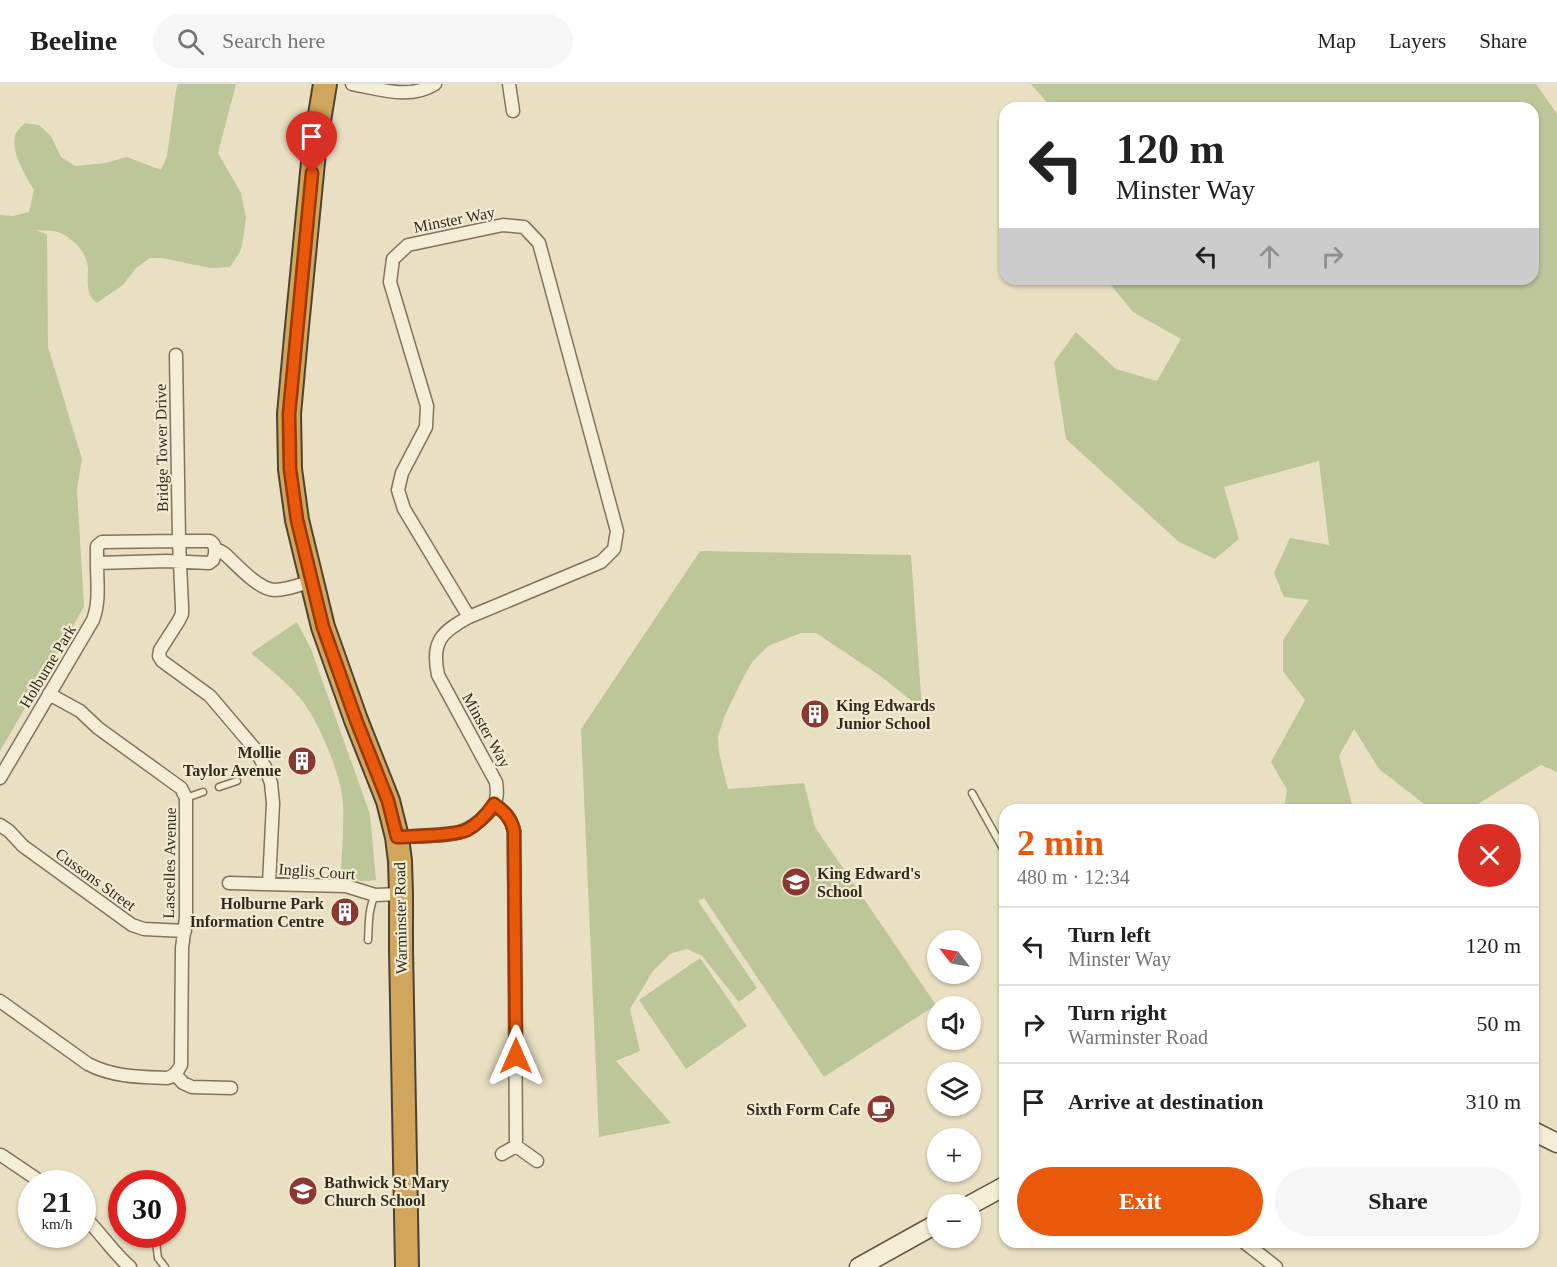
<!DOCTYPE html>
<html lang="en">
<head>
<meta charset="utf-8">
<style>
  :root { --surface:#fff; --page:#f6f6f6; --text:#222; --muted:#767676; --line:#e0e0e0; --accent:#ea580c }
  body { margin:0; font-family:"Times New Roman",serif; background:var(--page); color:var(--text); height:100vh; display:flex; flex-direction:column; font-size:22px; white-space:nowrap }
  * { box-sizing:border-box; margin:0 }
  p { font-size:20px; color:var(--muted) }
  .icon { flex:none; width:33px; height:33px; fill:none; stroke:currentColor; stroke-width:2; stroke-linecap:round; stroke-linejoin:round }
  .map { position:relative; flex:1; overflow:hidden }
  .panel { position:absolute; left:999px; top:720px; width:540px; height:444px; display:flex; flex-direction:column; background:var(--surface); border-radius:18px; box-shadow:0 2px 4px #0004 }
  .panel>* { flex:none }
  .banner { position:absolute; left:999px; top:18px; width:540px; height:183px; border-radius:18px; box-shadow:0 2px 4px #0004; background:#fff; color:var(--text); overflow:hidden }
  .needle { width:39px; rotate:301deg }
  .tools { position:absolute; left:927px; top:846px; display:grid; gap:12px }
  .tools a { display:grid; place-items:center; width:54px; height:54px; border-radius:50%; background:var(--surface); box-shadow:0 2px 4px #0004; font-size:30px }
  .speed { position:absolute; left:18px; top:1086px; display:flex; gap:12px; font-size:30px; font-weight:700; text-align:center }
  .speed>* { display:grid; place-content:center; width:78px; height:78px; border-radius:50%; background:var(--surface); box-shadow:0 2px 4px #0004; line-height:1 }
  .speed small { font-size:15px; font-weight:400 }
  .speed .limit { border:9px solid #d22; background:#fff; color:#111 }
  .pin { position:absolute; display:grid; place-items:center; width:51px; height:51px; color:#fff; margin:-62px -26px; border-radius:50% 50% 50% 0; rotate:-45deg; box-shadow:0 0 6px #0007 }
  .pin .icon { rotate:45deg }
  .me { position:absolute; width:66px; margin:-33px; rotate:0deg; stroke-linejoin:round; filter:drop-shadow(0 0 4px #0008) }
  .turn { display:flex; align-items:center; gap:21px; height:126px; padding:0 18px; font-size:27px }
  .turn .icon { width:78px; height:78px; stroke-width:2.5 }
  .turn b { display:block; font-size:42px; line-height:51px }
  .lanes { display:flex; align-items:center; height:57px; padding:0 18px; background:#0003; justify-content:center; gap:30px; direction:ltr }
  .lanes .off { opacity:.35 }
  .round { display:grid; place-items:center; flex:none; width:63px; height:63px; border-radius:32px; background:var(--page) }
  .overview { display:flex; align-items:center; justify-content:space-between; height:102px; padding:0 18px }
  h1 { font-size:36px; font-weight:800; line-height:45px; color:var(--accent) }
  .primary-button { display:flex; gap:12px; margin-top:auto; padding:12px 18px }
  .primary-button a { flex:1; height:69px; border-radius:36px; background:var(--accent); color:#fff; font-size:24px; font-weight:800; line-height:69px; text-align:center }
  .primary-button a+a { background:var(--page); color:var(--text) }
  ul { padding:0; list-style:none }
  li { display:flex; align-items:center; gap:18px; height:78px; padding:0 18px; border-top:2px solid var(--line) }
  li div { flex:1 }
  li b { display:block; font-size:22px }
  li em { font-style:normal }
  header { display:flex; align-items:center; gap:36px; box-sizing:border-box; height:84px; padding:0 30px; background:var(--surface); border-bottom:2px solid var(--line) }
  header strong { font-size:28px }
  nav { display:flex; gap:33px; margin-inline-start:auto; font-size:21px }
  .search { width:420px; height:54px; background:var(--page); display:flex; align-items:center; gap:15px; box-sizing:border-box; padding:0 21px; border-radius:33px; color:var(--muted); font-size:22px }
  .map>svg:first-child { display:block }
</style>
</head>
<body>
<header>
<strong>Beeline</strong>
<div class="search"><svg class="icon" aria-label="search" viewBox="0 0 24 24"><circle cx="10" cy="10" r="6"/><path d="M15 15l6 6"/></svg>Search here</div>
<nav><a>Map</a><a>Layers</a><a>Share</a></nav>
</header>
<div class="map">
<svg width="1557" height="1183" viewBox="0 0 1557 1183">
  <rect width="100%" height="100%" fill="#e9e0c3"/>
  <path fill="#bdc699" d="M178 0H236L218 69 241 109 246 134 243 156 240 168 230 183 210 184 162 174H150L136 184 123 201 97 219C85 211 88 196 88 184 87 168 73 154 58 148 52 146 41 147 34 146L47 150 48 263 82 375 77 405 84 523 0 667V131L13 132 29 128 34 106C26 92 6 62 18 46 20 43 23 42 25 39L39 41 51 52 61 73 75 82 105 79 127 73 161 86 167 72 176 6Z
    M1031 0H1536L1557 30V688L1541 681 1468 726H1432L1379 685 1354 645 1339 672 1352 720 1373 721 1372 726H1284L1287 706 1271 678 1305 616 1283 587V556L1309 516 1284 513 1274 489 1290 454 1329 461 1319 377 1224 403 1239 455 1215 475 1179 458 1066 355 1054 278 1076 248 1116 285 1157 297 1181 255 1133 228 1106 195H1533V24H1050L1045 16Z
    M700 467 911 471 922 625 879 591 816 549H801L768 562 753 577 744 592 725 631 718 652 719 669 728 705 804 699 815 743 936 921 824 993 704 814 698 817 757 904 739 918 702 872 687 865 670 870 653 887 630 925 640 967 616 977 671 1039 599 1053 581 645Z
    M297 538 311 565 370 730 376 796C364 798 350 798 341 788 342 765 344 741 343 719 341 690 318 635 299 613 286 597 267 583 251 569Z
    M700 874 747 942 686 985 639 916Z"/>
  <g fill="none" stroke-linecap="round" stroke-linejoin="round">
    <g stroke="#82735c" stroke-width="9">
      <path id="lane" d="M219 703 237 697
        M972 709 1005 768
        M186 714 203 708
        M368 856C369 841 368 825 375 811
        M148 1094 149 1100
        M155 1150 158 1174 165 1183"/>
    </g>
    <g stroke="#82735c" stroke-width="15">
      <path id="street" d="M352 0C380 5 410 16 435 0
        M509 0 513 27
        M176 271 179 457 182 523V530L178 538 160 566 159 572 162 577 210 612 255 665 266 685 271 699 273 719 269 800
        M179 457H210C217 461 216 469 213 476L209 479 166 477 97 479V462L102 458Z
        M215 467H220L225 470C237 481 258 505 274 506 287 506 300 501 311 497
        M0 694 93 536C100 518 97 497 97 479
        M494 720C505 728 511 734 514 747L516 1062
        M0 741 9 747 23 762 132 841 144 845 185 847
        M397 753C415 752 440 753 457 749 471 745 487 733 494 721 498 713 497 706 496 698L438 591C431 558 441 548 469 533L404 425 398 406 402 389 426 343 427 322 390 198 393 175 408 161 503 141 524 143 539 159 617 447 614 465 601 478 469 533
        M229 799 346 802 375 811 401 810
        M0 917 88 980C113 993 139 993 167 994 174 993 178 987 181 981L182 864 186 834V714L181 704 174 699 98 644 80 627 49 610
        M175 990 183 999 192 1003 231 1004
        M502 1070 516 1062 537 1077
        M1 1071 44 1100
        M82 1131C100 1147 112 1168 130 1183
        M1244 1158 1276 1183"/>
    </g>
    <g stroke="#63543f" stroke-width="21">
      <path id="secondary" d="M1533 1047 1557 1059
        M970 1121 1005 1102
        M859 1183 938 1139"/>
    </g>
    <g stroke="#504130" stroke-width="26">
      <path id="highway" d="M325 0 314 68 296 253 289 330 290 385 297 436 323 543 356 636 388 717 397 753 400 777 401 810V865L407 1183"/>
    </g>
    <use href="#lane" stroke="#f5eed6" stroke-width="6"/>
    <use href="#street" stroke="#f5eed6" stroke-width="12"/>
    <use href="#secondary" stroke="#f5eed6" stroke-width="18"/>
    <use href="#highway" stroke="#d0a65c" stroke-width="22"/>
  </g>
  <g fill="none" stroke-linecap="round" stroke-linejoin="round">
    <g stroke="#983908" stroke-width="15">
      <path id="route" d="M312 89 289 330 290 385 297 436 323 543 356 636 388 717 397 753C413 752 453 752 467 746 478 740 487 730 494 720 505 728 511 734 514 747L516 972"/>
    </g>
    <use href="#route" stroke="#ea580c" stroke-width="10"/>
  </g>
  <defs>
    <g id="building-disc" transform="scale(1.5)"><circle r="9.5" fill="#8a3832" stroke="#f1ebd2"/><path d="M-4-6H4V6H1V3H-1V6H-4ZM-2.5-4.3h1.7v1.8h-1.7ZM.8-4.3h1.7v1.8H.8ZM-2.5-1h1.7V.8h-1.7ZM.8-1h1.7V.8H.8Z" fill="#fff"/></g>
    <g id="school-disc" transform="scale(1.5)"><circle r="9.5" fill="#8a3832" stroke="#f1ebd2"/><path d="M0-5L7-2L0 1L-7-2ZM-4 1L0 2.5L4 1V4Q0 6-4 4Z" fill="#fff"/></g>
    <g id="cafe-disc" transform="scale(1.5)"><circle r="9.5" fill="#8a3832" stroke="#f1ebd2"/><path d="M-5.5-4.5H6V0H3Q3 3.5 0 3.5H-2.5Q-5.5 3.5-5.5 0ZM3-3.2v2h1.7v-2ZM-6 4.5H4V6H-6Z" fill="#fff"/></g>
  </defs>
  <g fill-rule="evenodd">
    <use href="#building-disc" x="815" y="630"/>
    <use href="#building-disc" x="302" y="677"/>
    <use href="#school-disc" x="796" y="798"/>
    <use href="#building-disc" x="345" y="828"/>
    <use href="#cafe-disc" x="881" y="1025"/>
    <use href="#school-disc" x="303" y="1107"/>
  </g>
  <g text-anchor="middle" stroke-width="4.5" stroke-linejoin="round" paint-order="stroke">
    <g font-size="16" fill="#332a1e" stroke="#f1ebd2">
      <text transform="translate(454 135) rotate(-11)" y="6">Minster Way</text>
      <text transform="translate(161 364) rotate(-91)" y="6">Bridge Tower Drive</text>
      <text transform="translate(47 582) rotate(-59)" y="6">Holburne Park</text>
      <text transform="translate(487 646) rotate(61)" y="6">Minster Way</text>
      <text transform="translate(169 779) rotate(-89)" y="6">Lascelles Avenue</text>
      <text transform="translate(317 787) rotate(4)" y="6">Inglis Court</text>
      <text transform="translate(96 795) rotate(36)" y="6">Cussons Street</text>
      <text transform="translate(400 834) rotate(-91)" y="6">Warminster Road</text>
    </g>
    <g font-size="16" font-weight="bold" fill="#332a1e" stroke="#f1ebd2" text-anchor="start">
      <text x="836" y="627">King Edwards<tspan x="836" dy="18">Junior School</tspan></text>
      <text x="281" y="674" text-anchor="end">Mollie<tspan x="281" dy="18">Taylor Avenue</tspan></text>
      <text x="817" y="795">King Edward's<tspan x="817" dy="18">School</tspan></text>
      <text x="324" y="825" text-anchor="end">Holburne Park<tspan x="324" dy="18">Information Centre</tspan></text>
      <text x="860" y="1031" text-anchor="end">Sixth Form Cafe</text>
      <text x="324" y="1104">Bathwick St Mary<tspan x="324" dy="18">Church School</tspan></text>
    </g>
  </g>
</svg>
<div class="tools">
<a><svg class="needle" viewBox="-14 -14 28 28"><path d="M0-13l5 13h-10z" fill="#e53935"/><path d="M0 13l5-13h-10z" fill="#767676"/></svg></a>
<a><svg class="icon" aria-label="sound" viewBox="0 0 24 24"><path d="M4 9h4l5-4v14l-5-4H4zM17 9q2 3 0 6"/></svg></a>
<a><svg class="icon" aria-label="layers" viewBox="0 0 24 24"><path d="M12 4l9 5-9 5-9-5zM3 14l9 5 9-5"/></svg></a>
<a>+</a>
<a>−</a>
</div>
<div class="speed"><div>21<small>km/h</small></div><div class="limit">30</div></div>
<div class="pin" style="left:312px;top:89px;background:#d93025"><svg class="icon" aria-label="arrive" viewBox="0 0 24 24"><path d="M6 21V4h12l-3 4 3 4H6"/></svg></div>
<svg class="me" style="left:516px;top:972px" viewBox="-20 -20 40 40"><path d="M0-17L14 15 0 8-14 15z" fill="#ea580c" stroke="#fff" stroke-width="4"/></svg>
<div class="banner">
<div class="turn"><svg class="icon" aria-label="left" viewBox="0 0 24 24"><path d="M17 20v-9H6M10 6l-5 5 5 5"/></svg><div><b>120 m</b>Minster Way</div></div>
<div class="lanes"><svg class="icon" aria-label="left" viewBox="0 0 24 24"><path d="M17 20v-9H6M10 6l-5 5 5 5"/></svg><svg class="icon off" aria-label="ahead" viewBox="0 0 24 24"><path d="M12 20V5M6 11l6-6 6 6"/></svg><svg class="icon off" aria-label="right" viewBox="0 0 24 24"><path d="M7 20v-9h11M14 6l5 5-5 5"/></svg></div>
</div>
<section class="panel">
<div class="overview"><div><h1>2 min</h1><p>480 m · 12:34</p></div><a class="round" style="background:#d93025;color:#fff"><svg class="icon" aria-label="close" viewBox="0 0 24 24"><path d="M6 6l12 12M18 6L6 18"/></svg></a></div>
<ul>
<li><svg class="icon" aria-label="left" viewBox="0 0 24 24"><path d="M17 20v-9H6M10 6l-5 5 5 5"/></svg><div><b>Turn left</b><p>Minster Way</p></div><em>120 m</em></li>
<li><svg class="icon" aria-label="right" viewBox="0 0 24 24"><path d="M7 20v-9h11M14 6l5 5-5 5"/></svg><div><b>Turn right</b><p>Warminster Road</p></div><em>50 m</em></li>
<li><svg class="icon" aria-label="arrive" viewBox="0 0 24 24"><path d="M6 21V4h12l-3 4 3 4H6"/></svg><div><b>Arrive at destination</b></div><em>310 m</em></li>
</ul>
<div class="primary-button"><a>Exit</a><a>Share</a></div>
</section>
</div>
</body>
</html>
